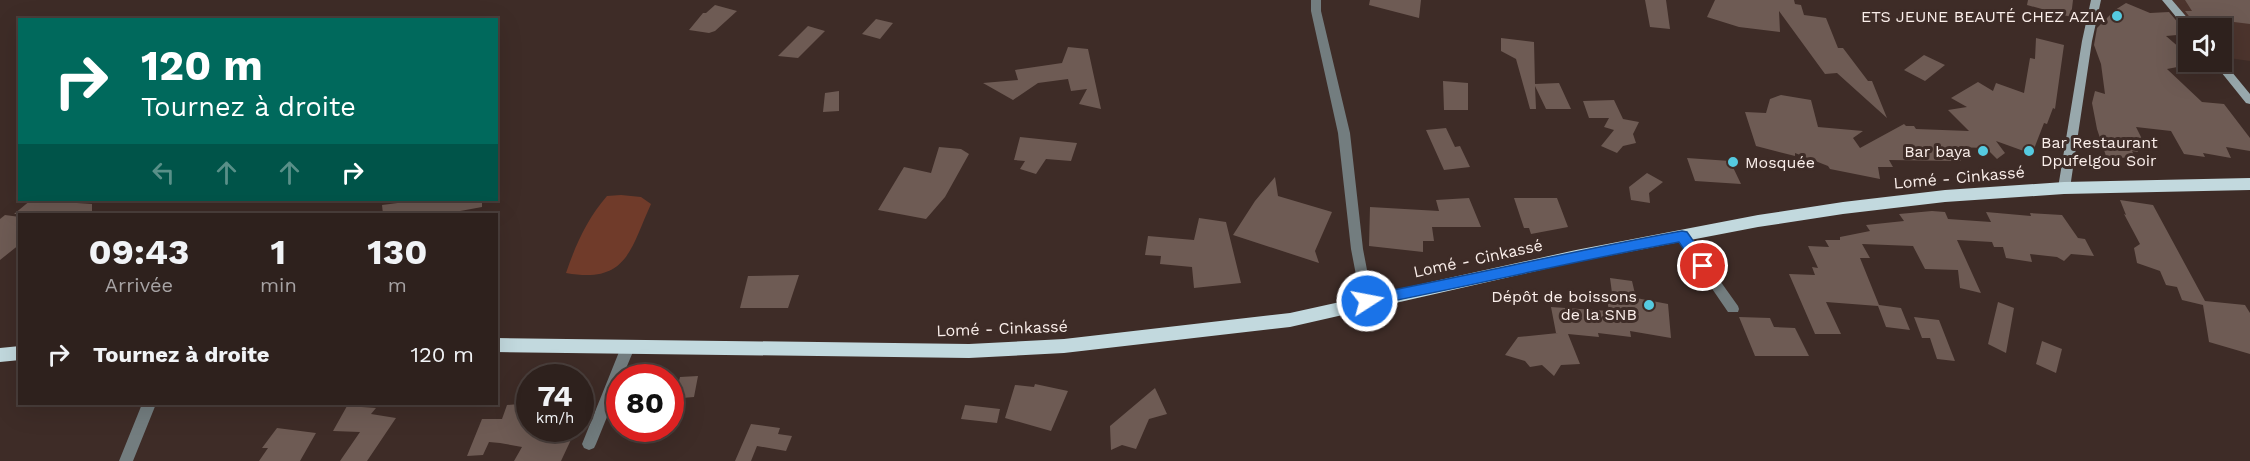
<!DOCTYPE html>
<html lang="fr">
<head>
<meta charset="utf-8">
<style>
  :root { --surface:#2e211d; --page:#362926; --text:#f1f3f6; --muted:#a7a3a4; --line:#493e3b }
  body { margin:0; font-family:"Work Sans",sans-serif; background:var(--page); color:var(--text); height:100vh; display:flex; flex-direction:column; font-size:22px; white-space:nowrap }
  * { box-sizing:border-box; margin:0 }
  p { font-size:20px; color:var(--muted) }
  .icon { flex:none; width:33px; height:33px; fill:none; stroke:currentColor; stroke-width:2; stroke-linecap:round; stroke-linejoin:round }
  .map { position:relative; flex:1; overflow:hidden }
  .details { position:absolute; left:18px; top:213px; width:480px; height:192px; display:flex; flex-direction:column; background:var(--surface); border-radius:0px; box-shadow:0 6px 24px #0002,0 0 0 2px var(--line) }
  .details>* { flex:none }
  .banner { position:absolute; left:18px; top:18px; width:480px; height:183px; border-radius:0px; box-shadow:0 6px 24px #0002,0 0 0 2px var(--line); background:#00695c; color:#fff; overflow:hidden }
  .controls { position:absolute; left:2178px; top:18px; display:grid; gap:12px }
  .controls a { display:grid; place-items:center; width:54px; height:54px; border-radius:0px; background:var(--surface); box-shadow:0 6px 24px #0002,0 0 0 2px var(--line); font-size:30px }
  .speed { position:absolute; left:516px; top:364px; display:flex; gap:12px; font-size:30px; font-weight:700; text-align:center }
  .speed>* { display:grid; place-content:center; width:78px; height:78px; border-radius:50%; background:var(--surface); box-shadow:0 6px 24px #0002,0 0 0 2px var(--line); line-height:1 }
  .speed small { font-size:15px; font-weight:400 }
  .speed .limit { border:9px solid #d22; background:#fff; color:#111 }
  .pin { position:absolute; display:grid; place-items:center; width:51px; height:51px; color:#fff; margin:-26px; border:3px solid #fff; border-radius:50%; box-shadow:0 2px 6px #0007 }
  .me { position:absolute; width:66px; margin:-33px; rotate:79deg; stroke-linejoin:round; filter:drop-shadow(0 0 4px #0008) }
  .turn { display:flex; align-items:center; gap:21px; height:126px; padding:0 24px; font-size:27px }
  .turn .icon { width:78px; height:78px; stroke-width:2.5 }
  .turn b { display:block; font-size:42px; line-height:51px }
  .lanes { display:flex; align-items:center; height:57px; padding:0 24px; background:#0003; justify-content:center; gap:30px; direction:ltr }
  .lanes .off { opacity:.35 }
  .eta { display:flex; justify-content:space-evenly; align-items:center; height:102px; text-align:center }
  .eta b { font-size:36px; font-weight:700; line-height:42px }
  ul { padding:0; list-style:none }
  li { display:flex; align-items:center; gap:18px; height:78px; padding:0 24px }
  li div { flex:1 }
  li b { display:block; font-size:22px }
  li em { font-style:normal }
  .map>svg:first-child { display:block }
</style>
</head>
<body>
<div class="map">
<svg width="2250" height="461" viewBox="0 0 2250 461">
  <rect width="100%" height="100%" fill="#3e2c27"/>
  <path fill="#4c342d" d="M2164 0H2250V61L2222 57V28H2192Z"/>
  <path fill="#703b2a" d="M621 195 641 197 651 204C630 250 627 284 566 273 576 244 587 219 607 196Z"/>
  <path fill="#6e5b54" d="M1370 0H1421L1419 18 1369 5Z
    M1645 0H1666L1670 29 1650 27Z
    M1715 0H1794L1795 4 1801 5 1804 15 1826 18 1838 48H1843L1868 81H1872L1887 118 1837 73 1825 74 1779 11 1780 32 1739 27 1707 17Z
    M2028 0H2073L2071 17 2027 5Z
    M2185 0H2250V24L2210 19 2217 28H2198L2185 11H2192Z
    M2126 3 2150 13 2169 12 2185 31 2188 32V34L2166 36 2188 55V62L2198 63 2167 69 2202 102 2224 104 2250 138V151L2226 147 2231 158 2203 153 2205 157 2184 154 2171 131 2136 127 2145 145 2133 143 2138 152 2132 151 2136 159 2106 156 2097 129 2092 103 2095 91 2105 94 2101 64 2094 45 2097 28 2115 10Z
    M715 5 737 11 715 31 709 33 689 30 703 13H706Z
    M876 19 893 23 880 39 862 34Z
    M808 26 825 31 798 58 778 56Z
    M1501 38 1534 42 1535 84 1559 83 1571 109H1546L1535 86 1536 109H1530L1516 59 1501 51Z
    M2036 38 2064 45 2055 109 2053 108 2047 124 2044 123 2032 154 1996 141 2005 153 1997 159 1986 148 1953 147 1961 161 1889 160 1893 167H1878L1880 179 1830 169 1828 166 1795 153V156L1756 146 1745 112 1766 113 1770 99 1781 95 1811 100 1818 127 1863 131 1853 138 1860 148 1904 124 1906 126H1914L1916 129 1969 131 1948 110 1967 107 1951 98 1978 82 1993 91 1996 83 2024 93 2030 58 2035 59Z
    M1068 47 1088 49 1101 109 1079 104 1087 89 1071 91 1068 79 1038 83 1013 100 983 83 1018 80 1015 70 1062 63Z
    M1924 55 1945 65 1925 81 1904 70Z
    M1443 81 1468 83V110H1444Z
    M839 91V111L823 112 825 93Z
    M1614 100 1623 119 1639 122 1633 134 1636 143 1623 146 1617 153 1601 146 1614 130 1604 127 1609 118H1589L1583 101Z
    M1446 128 1455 147 1460 146 1470 167 1444 170 1426 130Z
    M1020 137 1077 143 1071 161 1046 159 1036 174 1020 169 1025 161 1014 160Z
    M939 147 961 149 969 154 945 197 926 219 878 210 904 167 931 173Z
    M1687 158 1730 161 1741 184 1695 181Z
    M1647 173 1663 182 1649 193 1650 203 1631 200 1629 187Z
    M1275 177 1278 196 1332 212 1315 251 1319 263 1233 235 1255 201Z
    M1469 198 1481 227H1432L1434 241H1423V252L1369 246 1370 207 1439 211 1436 200Z
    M1514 198H1557L1568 227 1531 234 1529 228H1524Z
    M31 200 92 204V214H14Z
    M421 200H482V207L444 214H383L382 205Z
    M2120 200 2153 205 2205 301 2245 305 2250 313V354L2209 342 2203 305 2182 300 2177 287 2166 285 2160 271 2137 263 2134 248 2140 244 2124 214 2126 215Z
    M1932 211 1945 212 1948 219 1991 222 1986 212 2031 216 2030 213 2062 215 2078 238 2085 239 2094 256 2071 254 2064 261 2057 257 2030 254 2032 262 2006 258 2003 247H1994L1992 242 1957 240 1981 293 1960 288 1958 270 1925 269 1913 246 1862 244 1870 258H1860L1879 305 1901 308 1910 330 1886 327 1878 306 1826 302 1841 334H1815L1789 274 1815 275 1812 267 1818 268 1808 246 1829 247 1825 240H1840V237L1870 231 1866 225 1904 221 1899 214Z
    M5 215 20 217V244L0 260V219Z
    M1199 218 1226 222 1241 283 1194 288 1192 267 1160 264 1161 256 1145 255 1148 236 1194 240Z
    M799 275 788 308H740L748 276Z
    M1610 278 1632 281 1636 298 1668 304 1671 338 1630 331 1631 337 1598 333 1599 337 1568 334 1580 364 1561 365 1554 376 1542 365 1530 367 1525 361 1505 355 1518 337 1558 333H1556L1551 307 1609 311 1606 293H1612Z
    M1998 302 2014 308 2006 353 1988 344Z
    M1739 317 1770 318 1774 327 1795 328 1809 356H1755Z
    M1914 317 1939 320 1955 361 1937 359 1930 338H1922Z
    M2042 341 2062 349 2056 373 2036 364Z
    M698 376 694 397 670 399V379L679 381 680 377Z
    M1035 384 1068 391 1051 431 1005 418 1015 385 1034 387Z
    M1155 388 1167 414 1149 419 1136 449 1122 445 1111 450 1110 426Z
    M530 403V429H576L561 461H514L522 447 500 443 489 442 483 455 467 456 482 419H502L507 405Z
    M965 405 1000 409 997 423 961 419Z
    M347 406 376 408 371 414 396 418 367 461H340L360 432 333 431Z
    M751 424 780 428 778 434 792 436 786 451 757 446 751 461H735Z
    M277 428 316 433 300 461H259L268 448H262Z"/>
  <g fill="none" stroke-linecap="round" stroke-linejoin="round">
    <path fill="#737d7f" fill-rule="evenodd" d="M1311 0H1321V11L1350 133 1363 249 1373 301 1371 304H1363L1361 301 1351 249 1338 133 1311 11Z
      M1682 232 1686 233 1738 306 1739 309 1738 312H1728L1678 239 1676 236Z
      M628 342 633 343 635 347 622 378H620V385L596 444 594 448 589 450 584 448 582 444 621 347 623 343Z
      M142 404H156L133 461H119Z"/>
    <path fill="#98a8ac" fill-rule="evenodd" d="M2091 0H2101L2092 41 2070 188 2064 192 2058 188 2082 41Z
      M2162 0H2172L2196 28 2187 30Z
      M2222 60 2250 94V104L2246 103 2213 62H2222Z"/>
    <path fill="#c2d9de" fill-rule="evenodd" d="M2250 178V190L2064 194 1945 202 1843 214 1758 227 1576 262 1290 327 1064 353 969 358 496 352V338L969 344 1064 339 1290 313 1576 250 1758 215 1843 202 1945 190 2064 182Z
      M20 346V360L0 362V348Z"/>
  </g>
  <path fill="#1a73e8" stroke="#114b97" stroke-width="1.5" d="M1682 231 1687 232 1708 262 1710 266 1708 270H1698L1679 242C1574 261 1471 286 1367 306L1362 305 1360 301 1362 297 1367 295C1472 275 1577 250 1682 231Z"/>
  <g fill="#55cae0" stroke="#3e2c27" stroke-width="2">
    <circle cx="2117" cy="16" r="6"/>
    <circle cx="1983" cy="151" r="6"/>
    <circle cx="2029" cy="151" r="6"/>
    <circle cx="1733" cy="162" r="6"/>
    <circle cx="1649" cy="305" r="6"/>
  </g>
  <g text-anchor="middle" stroke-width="6" stroke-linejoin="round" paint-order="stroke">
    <g font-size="16" fill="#faeeea" stroke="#3e2c27" text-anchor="end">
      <text x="2105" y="22">ETS JEUNE BEAUTÉ CHEZ AZIA</text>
      <text x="2041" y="148" text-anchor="start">Bar Restaurant<tspan x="2041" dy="18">Dpufelgou Soir</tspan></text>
      <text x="1971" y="157">Bar baya</text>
      <text x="1745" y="168" text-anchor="start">Mosquée</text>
      <text x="1637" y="302">Dépôt de boissons<tspan x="1637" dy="18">de la SNB</tspan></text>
    </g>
    <g font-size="16" fill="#faeeea" stroke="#3e2c27">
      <text transform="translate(1959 177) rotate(-5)" y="6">Lomé - Cinkassé</text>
      <text transform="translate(1478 258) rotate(-12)" y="6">Lomé - Cinkassé</text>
      <text transform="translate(1002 328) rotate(-2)" y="6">Lomé - Cinkassé</text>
    </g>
  </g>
</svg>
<div class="controls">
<a><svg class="icon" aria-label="sound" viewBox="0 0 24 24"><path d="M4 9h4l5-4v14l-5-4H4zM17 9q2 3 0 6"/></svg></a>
</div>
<div class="speed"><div>74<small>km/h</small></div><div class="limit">80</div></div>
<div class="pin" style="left:1703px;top:266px;background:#d93025"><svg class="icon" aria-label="arrive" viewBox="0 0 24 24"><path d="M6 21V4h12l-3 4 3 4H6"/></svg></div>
<svg class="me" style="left:1367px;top:301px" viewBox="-20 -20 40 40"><circle r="17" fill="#1a73e8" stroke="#fff" stroke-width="3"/><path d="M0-11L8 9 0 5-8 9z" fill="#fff"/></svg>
<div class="banner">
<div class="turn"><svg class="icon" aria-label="right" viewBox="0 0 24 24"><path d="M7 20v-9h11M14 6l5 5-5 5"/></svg><div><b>120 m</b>Tournez à droite</div></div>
<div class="lanes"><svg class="icon off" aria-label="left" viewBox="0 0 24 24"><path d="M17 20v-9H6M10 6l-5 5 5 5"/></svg><svg class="icon off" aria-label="ahead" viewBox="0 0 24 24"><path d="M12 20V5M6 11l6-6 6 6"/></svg><svg class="icon off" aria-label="ahead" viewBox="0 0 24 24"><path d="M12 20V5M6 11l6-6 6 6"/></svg><svg class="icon" aria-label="right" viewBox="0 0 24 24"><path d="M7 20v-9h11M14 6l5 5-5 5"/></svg></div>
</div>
<section class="details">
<div class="eta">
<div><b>09:43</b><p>Arrivée</p></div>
<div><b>1</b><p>min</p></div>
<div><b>130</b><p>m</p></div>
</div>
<ul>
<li><svg class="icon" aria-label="right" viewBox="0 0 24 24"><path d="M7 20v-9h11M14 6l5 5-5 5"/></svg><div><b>Tournez à droite</b></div><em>120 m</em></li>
</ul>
</section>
</div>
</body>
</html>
